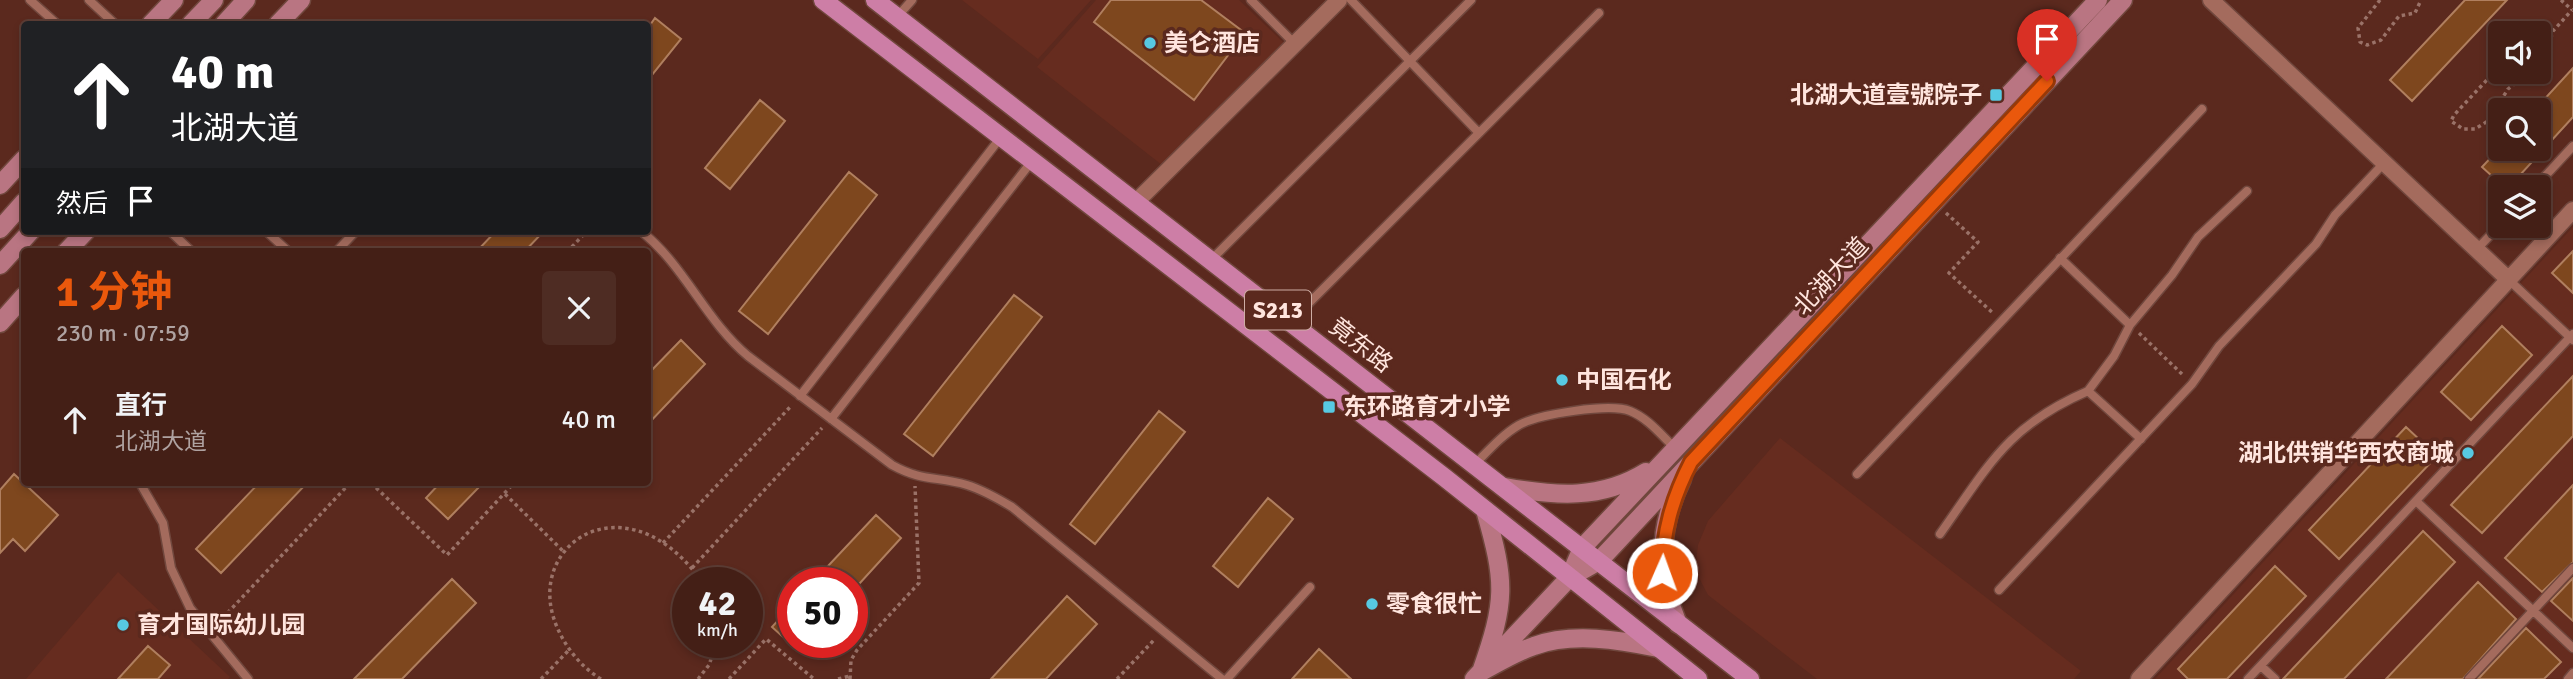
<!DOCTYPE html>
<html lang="zh">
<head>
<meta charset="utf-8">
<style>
  :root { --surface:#441f16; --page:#4e2c23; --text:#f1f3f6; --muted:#afa2a1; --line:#5c3d35; --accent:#ea580c }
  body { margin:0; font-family:Signika,"Noto Sans SC",sans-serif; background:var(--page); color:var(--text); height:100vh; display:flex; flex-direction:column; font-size:26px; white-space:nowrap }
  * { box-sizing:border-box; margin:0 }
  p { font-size:23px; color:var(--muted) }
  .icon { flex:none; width:38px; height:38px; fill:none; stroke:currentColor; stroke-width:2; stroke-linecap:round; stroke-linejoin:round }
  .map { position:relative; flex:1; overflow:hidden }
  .sheet { position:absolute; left:21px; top:248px; width:630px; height:238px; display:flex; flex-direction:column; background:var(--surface); border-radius:7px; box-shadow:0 4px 10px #0003,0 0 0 2px var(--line) }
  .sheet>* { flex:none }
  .top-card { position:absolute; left:21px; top:21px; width:630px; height:214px; border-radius:7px; box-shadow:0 4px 10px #0003,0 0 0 2px var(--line); background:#202124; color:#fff; overflow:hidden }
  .fabs { position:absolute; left:2488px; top:21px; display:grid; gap:14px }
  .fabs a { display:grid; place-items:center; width:63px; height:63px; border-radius:7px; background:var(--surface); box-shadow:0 4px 10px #0003,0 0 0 2px var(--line); font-size:35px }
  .speed { position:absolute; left:672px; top:567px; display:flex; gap:14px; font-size:35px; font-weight:700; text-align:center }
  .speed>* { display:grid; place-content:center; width:91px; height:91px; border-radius:50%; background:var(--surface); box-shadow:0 4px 10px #0003,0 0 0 2px var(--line); line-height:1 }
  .speed small { font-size:18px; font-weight:400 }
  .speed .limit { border:10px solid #d22; background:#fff; color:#111 }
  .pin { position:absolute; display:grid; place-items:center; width:60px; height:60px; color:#fff; margin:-72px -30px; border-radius:50% 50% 50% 0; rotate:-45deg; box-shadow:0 0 7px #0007 }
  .pin .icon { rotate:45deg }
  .me { position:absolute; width:77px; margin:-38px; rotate:2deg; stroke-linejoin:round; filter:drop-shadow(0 0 5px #0008) }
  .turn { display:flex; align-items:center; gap:24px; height:147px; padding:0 35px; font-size:32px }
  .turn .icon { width:91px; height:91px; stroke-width:2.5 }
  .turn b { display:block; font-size:49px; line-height:60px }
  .then { display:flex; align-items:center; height:66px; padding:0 35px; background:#0003; gap:14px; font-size:26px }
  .round { display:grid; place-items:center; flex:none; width:74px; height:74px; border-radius:7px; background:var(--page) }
  .headline { display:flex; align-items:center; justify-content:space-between; height:119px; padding:0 35px }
  h1 { font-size:42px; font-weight:700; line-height:52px; color:var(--accent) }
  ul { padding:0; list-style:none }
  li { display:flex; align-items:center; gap:21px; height:105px; padding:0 35px }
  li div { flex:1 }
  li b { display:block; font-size:26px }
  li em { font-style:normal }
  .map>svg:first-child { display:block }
</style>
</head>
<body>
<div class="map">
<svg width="2573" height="679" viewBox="0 0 2573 679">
  <rect width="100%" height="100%" fill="#5b291e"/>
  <path fill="#662c1f" d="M962 0H1091L1038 59Z
    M1096 0H1239L1284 43 1162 165 1037 67Z
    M2573 227V679H2155Z
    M1780 438 2081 671 2074 679H1817L1708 595 1695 570 1698 545 1708 521Z
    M118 572 230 677 228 679H26Z"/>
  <path fill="#7e471e" stroke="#b07f5f" stroke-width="2" d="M1111 0H1201L1245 33 1194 100 1094 22Z
    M2465 0H2507L2412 101 2390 80Z
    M655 18 681 39 648 80V28Z
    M2573 68V117L2509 187H2504L2482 167 2499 149H2539V105Z
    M760 100 785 121 730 189 705 168Z
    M849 172 877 195 768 334 739 311Z
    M496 231H544L524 252H476Z
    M2573 251V293L2552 273Z
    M1014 295 1042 317 933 456 904 434Z
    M2502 326 2532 355 2471 420 2441 392Z
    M681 340 705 364 648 424V374Z
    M2573 376V436L2482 533 2451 505Z
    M1159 411 1185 432 1095 544 1070 524Z
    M2406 427 2437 456 2339 559 2309 530Z
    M14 474 58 515 25 551 13 539 0 553V490Z
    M259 483H307L221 573 196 549Z
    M440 483H483L448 519 426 498Z
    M2573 485V562L2542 592 2505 558Z
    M1268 498 1293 519 1238 587 1213 566Z
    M876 515 901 538 860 583H812Z
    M2423 531 2455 562 2344 679H2283Z
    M2275 566 2306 596 2227 679H2188L2178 669Z
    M2573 578V621L2551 601Z
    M452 579 476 603 402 679H354Z
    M2478 582 2516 619 2463 679H2386Z
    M1067 596 1097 624 1046 679H991Z
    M793 604V646L772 627Z
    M2526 628 2561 662 2544 679H2478Z
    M148 646 170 665 158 679H118Z
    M1319 649 1351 679H1292Z"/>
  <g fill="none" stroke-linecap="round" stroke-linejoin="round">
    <g stroke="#70473d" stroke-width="11">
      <path id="lane" d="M30 0 57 24
        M89 0 115 24
        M1251 0 1295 44
        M1351 0 1479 133
        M897 17 912 0
        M2535 187 2573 146
        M170 231 192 252
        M266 231 289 252
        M641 231C685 266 705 320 748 356L892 465C923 482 937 476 967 485 983 490 997 498 1012 507L1222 679
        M2477 249 2501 224
        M336 252 356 231
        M2060 258 2130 325
        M1212 259 1471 0
        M2509 280 2573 340
        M1291 321 1599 13
        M2088 391 2114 356 2130 325 2172 275 2198 237 2247 191
        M800 396 1001 137
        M831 419 1032 161
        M1475 464C1489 450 1502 435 1519 425 1539 414 1610 403 1630 411 1648 418 1662 436 1676 449
        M1857 474 2202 109
        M140 483 163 523 171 568 190 608 248 679
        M2416 501 2573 648
        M1940 534C1989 465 2007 426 2088 391L2141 439
        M1999 590 2192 384 2219 346 2316 244 2335 215 2384 163
        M2261 666 2275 679
        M1227 679 1310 587
        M2248 679 2573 334
        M2469 679 2573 568
        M2568 679 2573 673"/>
    </g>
    <g stroke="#70473d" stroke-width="19">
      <path id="street" d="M2211 0 2509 280
        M1137 201 1339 0
        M2139 679 2573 210"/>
    </g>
    <g stroke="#70473d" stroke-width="21">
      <path id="secondary" d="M151 24 174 0
        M191 24 214 0
        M224 24 246 0
        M278 24 301 0
        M0 185 24 159
        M0 229 24 202
        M66 252 86 231
        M0 265 31 231
        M0 323 24 296
        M1505 487C1555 496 1601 500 1646 472
        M1485 510C1506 583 1506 601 1481 672 1498 663 1516 652 1534 646 1572 632 1620 640 1658 648
        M1569 578 1599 561 2123 0
        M1678 624C1657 575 1658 527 1682 479
        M1474 679 1569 578 1582 548 2098 0"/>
    </g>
    <g stroke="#70473d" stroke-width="21">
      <path id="primary" d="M823 0 1444 477 1698 679
        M875 0 1750 679"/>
    </g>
    <path stroke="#9a7268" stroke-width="3.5" stroke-dasharray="3.5 3.5" stroke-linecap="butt" d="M2380 0 2358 28 2360 42 2367 45 2381 40 2399 16 2415 13 2421 0
      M2561 0 2572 10
      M2526 33 2535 22 2553 31
      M2539 63 2544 59 2553 31 2572 10
      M2501 65 2454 115 2451 121 2463 129H2475L2488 121 2508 89 2529 72
      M1946 213 1978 242 1949 273 1994 314
      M567 252 587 231
      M2139 333 2184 376
      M371 483 447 555 514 483
      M505 494 563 551
      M663 543 792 405
      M692 568 822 428
      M218 623 350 483
      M541 679 569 650
      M601 679C581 667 566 648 557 627 530 565 583 508 647 534 670 544 688 562 703 583
      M698 679 709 665 717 642
      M729 679 766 639 814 679
      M838 679 850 676
      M850 679 851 660 857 650 919 583 915 486
      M1117 679 1154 640"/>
    <use href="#lane" stroke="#a46b5d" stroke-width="8"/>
    <use href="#street" stroke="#a46b5d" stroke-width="16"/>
    <use href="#secondary" stroke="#b97582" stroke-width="18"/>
    <use href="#primary" stroke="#cd7ea6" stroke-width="18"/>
  </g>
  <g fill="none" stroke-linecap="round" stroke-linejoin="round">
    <g stroke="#983908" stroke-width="18">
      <path id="route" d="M1662 573C1663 532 1672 499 1691 462L2047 81"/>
    </g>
    <use href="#route" stroke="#ea580c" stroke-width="12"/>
  </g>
  <g fill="#57c9e2" stroke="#5b291e" stroke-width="2.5">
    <circle cx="1150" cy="43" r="7"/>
    <rect x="1989" y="88" width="14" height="14" rx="3.5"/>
    <circle cx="1562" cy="380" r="7"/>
    <rect x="1322" y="400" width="14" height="14" rx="3.5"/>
    <circle cx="2468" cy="453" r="7"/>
    <circle cx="1372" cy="604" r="7"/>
    <circle cx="123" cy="625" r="7"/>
  </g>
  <g text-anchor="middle" stroke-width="7" stroke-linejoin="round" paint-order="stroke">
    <rect fill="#5b291e" stroke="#ceada4" stroke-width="2" x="1245" y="290.5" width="66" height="39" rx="5"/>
    <g font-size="23" font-weight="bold" fill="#ffe5de">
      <text x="1278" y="318">S213</text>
    </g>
    <g font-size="24" font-weight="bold" fill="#ffe5de" stroke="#5b291e" text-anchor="start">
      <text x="1164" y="51">美仑酒店</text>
      <text x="1982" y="103" text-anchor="end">北湖大道壹號院子</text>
      <text x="1576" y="388">中国石化</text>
      <text x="1343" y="415">东环路育才小学</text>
      <text x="2454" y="461" text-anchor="end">湖北供销华西农商城</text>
      <text x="1386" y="612">零食很忙</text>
      <text x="137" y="633">育才国际幼儿园</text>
    </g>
    <g font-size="24" fill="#ffe5de" stroke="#5b291e">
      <text transform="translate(1831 276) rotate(-47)" y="8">北湖大道</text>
      <text transform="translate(1361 345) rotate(38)" y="8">竟东路</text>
    </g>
  </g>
</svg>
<div class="fabs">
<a><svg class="icon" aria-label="sound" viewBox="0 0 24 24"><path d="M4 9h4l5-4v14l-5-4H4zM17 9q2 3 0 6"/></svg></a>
<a><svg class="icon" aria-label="search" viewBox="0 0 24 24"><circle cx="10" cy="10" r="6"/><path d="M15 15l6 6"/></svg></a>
<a><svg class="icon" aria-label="layers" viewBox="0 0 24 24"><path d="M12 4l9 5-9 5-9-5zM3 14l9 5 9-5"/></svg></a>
</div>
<div class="speed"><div>42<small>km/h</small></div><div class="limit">50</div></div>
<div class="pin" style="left:2047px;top:81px;background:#d93025"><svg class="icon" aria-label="arrive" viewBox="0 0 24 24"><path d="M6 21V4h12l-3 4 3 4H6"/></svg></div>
<svg class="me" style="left:1662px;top:573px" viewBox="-20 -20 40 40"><circle r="17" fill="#ea580c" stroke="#fff" stroke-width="3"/><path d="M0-11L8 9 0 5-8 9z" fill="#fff"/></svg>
<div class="top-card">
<div class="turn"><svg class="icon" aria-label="ahead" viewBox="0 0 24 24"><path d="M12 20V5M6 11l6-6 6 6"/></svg><div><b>40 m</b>北湖大道</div></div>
<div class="then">然后<svg class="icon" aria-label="arrive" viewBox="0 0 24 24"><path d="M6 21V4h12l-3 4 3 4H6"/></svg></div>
</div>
<section class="sheet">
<div class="headline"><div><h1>1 分钟</h1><p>230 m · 07:59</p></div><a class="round"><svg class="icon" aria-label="close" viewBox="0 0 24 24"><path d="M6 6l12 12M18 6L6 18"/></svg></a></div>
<ul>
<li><svg class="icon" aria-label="ahead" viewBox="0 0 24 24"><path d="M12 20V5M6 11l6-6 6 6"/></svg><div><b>直行</b><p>北湖大道</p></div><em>40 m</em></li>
</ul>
</section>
</div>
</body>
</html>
